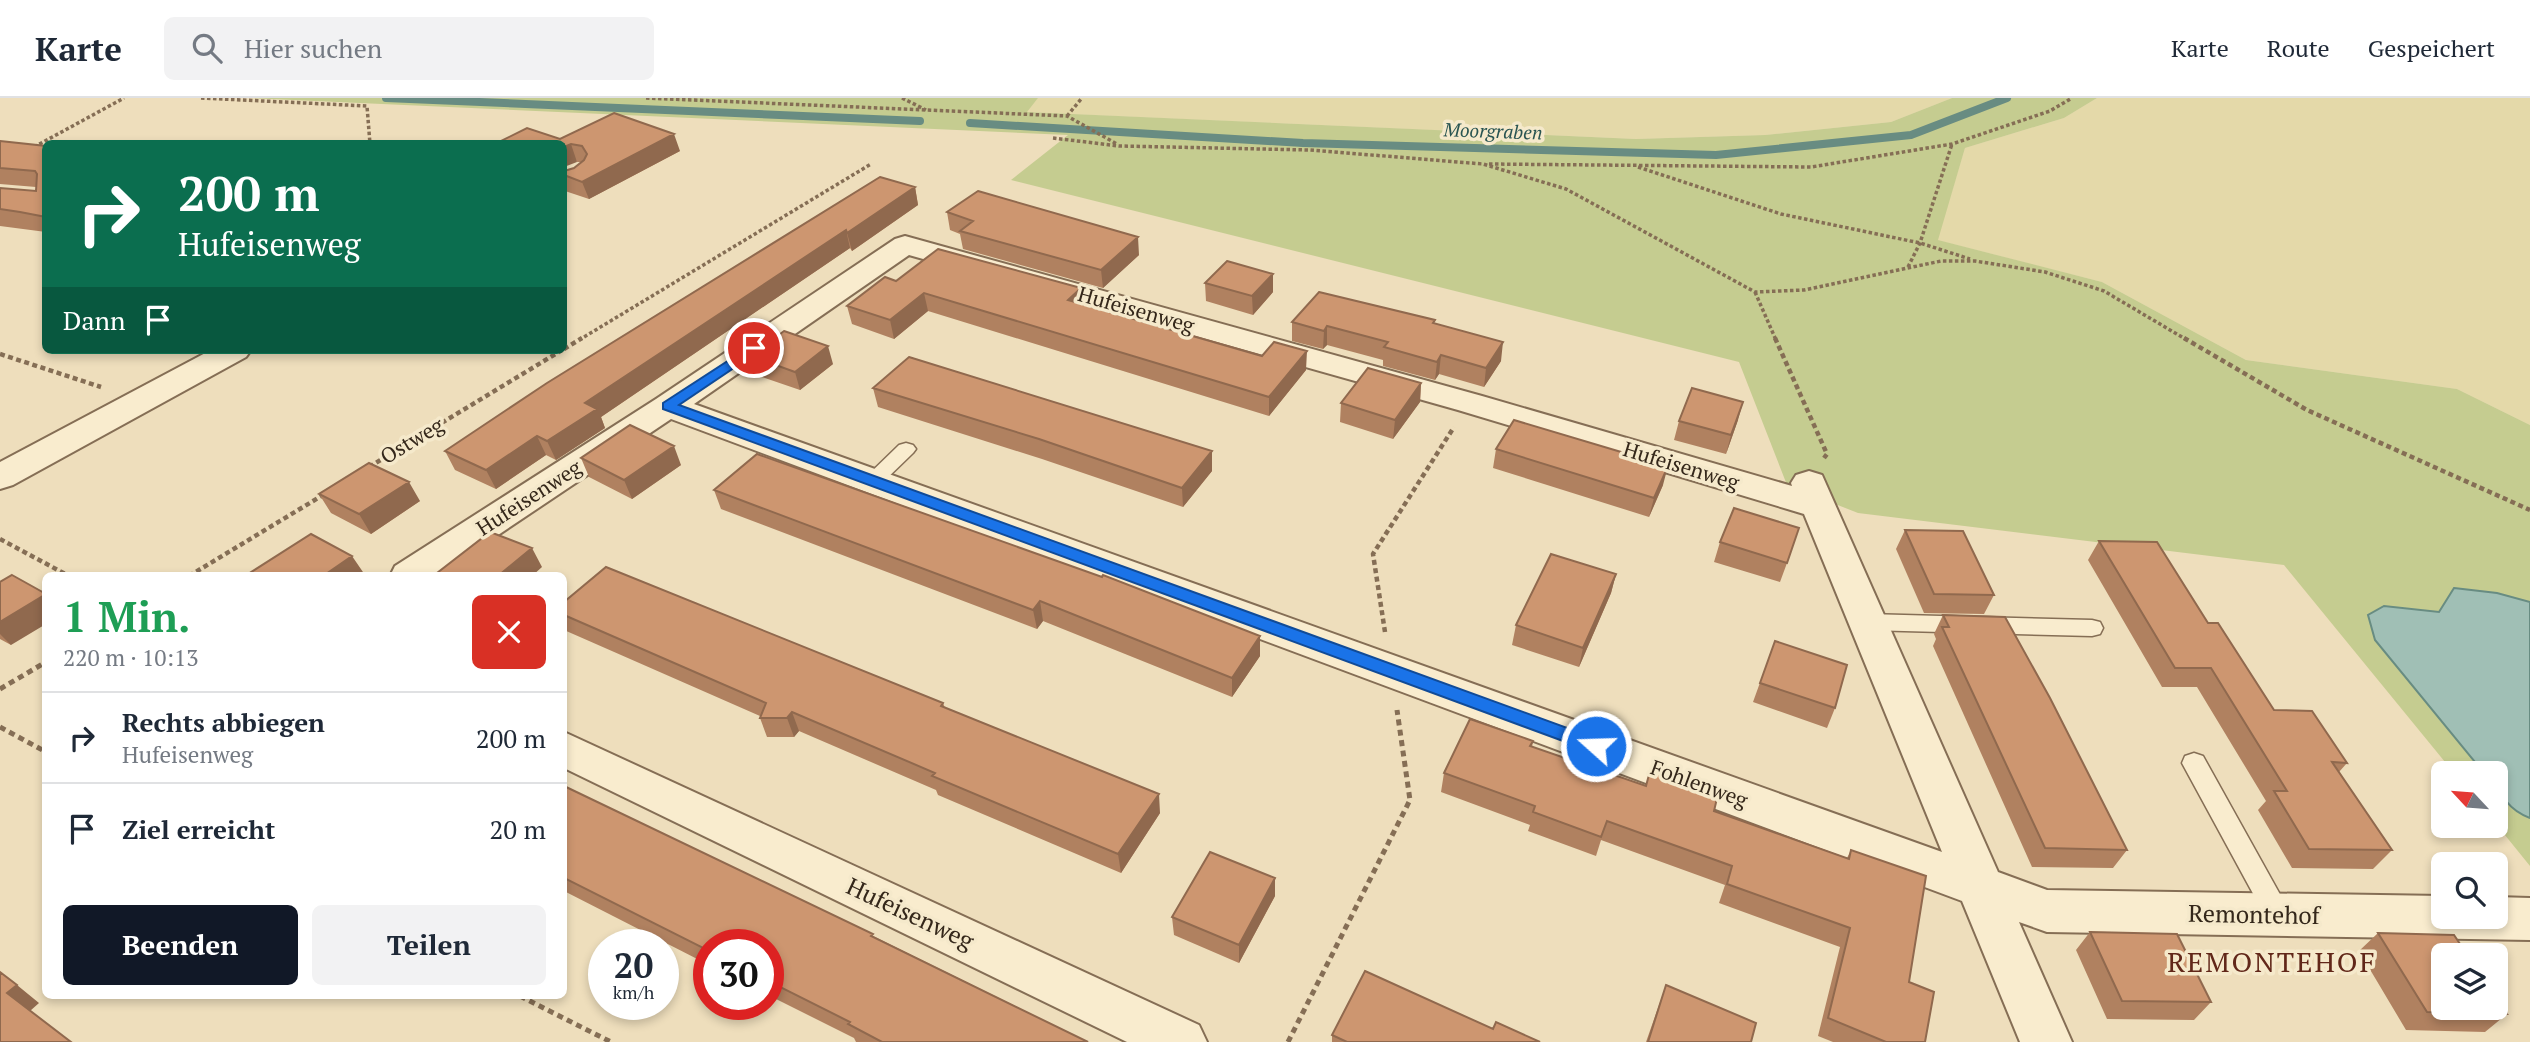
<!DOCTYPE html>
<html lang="de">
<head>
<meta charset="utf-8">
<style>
  :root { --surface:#fff; --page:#f2f2f3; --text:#1f2937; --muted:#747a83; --line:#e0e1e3; --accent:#111827 }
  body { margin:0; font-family:"PT Serif",serif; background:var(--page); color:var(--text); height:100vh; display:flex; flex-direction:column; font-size:26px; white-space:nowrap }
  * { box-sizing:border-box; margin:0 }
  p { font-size:23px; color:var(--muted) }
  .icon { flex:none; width:38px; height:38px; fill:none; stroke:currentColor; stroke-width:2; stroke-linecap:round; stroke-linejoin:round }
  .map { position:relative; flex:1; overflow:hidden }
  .panel { position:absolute; left:42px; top:474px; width:525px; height:427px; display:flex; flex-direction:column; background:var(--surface); border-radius:10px; box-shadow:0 4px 10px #0003 }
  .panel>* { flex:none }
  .top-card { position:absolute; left:42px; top:42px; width:525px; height:214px; border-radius:10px; box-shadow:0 4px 10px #0003; background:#0b6e4f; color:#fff; overflow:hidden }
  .needle { width:46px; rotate:296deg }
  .tools { position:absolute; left:2431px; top:663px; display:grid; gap:14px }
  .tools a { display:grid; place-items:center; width:77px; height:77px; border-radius:10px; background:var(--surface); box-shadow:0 4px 10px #0003; font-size:35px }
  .speed { position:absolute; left:588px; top:831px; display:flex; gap:14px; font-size:35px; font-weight:700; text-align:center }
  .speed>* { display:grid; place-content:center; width:91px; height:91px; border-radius:50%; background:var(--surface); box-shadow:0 4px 10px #0003; line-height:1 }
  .speed small { font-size:18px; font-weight:400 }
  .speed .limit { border:10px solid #d22; background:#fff; color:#111 }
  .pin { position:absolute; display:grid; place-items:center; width:60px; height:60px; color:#fff; margin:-30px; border:4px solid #fff; border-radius:50%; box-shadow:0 2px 7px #0007 }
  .me { position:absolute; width:77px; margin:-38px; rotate:290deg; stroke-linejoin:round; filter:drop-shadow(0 0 5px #0008) }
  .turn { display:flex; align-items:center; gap:24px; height:147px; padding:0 21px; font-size:32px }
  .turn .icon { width:91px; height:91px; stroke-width:2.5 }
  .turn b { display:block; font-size:49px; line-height:60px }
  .then { display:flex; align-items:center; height:66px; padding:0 21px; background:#0003; gap:14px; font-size:26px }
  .round { display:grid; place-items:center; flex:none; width:74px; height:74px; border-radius:10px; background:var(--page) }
  .summary { display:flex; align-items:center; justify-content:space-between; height:119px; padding:0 21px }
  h1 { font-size:42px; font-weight:800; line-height:52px; color:#1e9e55 }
  .button { display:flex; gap:14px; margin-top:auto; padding:14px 21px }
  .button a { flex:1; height:80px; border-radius:10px; background:var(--accent); color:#fff; font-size:28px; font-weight:800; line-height:80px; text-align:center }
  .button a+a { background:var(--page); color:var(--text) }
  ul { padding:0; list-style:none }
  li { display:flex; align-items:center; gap:21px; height:91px; padding:0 21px; border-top:2px solid var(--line) }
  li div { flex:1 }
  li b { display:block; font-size:26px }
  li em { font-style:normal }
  header { display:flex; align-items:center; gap:42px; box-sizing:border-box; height:98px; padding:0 35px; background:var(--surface); border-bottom:2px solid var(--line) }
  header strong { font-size:33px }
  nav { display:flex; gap:38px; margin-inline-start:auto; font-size:24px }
  .search { width:490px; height:63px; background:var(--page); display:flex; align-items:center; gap:18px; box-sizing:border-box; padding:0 24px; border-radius:10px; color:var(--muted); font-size:26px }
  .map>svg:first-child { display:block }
</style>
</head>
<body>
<header>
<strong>Karte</strong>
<div class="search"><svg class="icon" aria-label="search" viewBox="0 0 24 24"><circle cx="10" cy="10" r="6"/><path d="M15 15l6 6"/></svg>Hier suchen</div>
<nav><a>Karte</a><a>Route</a><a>Gespeichert</a></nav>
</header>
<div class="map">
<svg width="2530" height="944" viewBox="0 0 2530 944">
  <rect width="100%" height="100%" fill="#eedebc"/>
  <path fill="#e4d9a9" d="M1038 0H1952L1891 24 1765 37 1636 41 1026 14Z
    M2097 0H2530V327L2457 291 2246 262 2102 184 1937 142 1965 50 2064 20Z"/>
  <path fill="#c5cc90" d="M251 0H1038L1027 14 1636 41 1765 37 1891 24 1952 0H2097L2064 20 1965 50 1938 142 2102 184 2246 262 2457 291 2530 327V768L2496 726V676L2454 675 2284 467 1858 415 1787 387 1739 264 1011 82 1068 37Z"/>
  <path fill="#a0bfb5" stroke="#688c82" stroke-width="2" d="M2454 490 2497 495 2530 504V720C2511 713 2496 696 2496 676L2484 675 2375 542 2368 517 2384 508 2439 514Z"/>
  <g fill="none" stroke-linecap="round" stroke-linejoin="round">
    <path stroke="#688c82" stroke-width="8" d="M386 0 920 23
      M970 25 1303 45 1716 57 1911 37 2007 0"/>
    <g stroke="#856e55" stroke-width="3">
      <path id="lane" d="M906 345 913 347 916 351 913 355 880 387H866L863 383 866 379 899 347Z
        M1867 516 2092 522 2100 524 2103 530 2100 536 2092 538 1867 532 1859 530 1856 524 1859 518Z
        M2194 655 2203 658 2287 809 2291 817 2287 825 2278 829 2269 825 2182 665 2185 658Z"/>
    </g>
    <g stroke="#856e55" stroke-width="4">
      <path id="street" d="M905 138 1482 298 1792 388 1791 385 1796 377 1809 373 1822 377 1998 774 2047 792 2443 798V819H2496V799L2530 800V842L2047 834 2019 824 2072 944H2020L1962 803 671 321 437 478H390L395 468 656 301 895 141ZM909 157 1458 312 1804 416 1942 754 694 306Z
        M211 252H251L246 259 13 387 0 391V364Z
        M564 634 1199 927 1207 944H1127L564 670Z"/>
    </g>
    <path stroke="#856e55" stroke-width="3.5" stroke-dasharray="3.5 2.5" stroke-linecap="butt" d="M201 0 367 8 370 46
      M646 0 1067 18 1117 46
      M902 0 926 12
      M1067 18 1082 0
      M1053 40 1119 48 1310 52 1483 66 1566 91 1755 194 1804 192 1941 163H1975L2045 174 2104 193 2187 242
      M34 49 124 0
      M1489 66 1811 69 1952 46 2050 13 2072 0
      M1638 69 1781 116 1920 145 1970 161
      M1908 169 1920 145 1952 46
      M1755 194 1776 242
      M579 242 871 66"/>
    <path stroke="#856e55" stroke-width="4.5" stroke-dasharray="5 3.5" stroke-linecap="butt" d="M1775 240 1827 356 1824 360
      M2184 240 2307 312 2530 412
      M564 251 582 240
      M0 256 101 289
      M369 369 562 252
      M0 441 69 478
      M189 478 323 397
      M1385 534 1373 456 1454 329"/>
    <path stroke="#856e55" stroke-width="5" stroke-dasharray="6 4.5" stroke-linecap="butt" d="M0 591 46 564
      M0 629 46 654
      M520 898 611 944
      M1288 944 1410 702 1397 612"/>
    <use href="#lane" fill="#f9ecce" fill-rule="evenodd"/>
    <use href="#street" fill="#f9ecce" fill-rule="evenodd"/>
  </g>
  <path fill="#b08160" d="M560 41 680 53 589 101 565 93 564 89V73L574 70 581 64H577Z
    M0 43 46 48V134L0 128V90L36 93V89L0 86Z
    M915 89 918 107 852 153 850 150 601 319 605 330 556 362 546 357 496 391 455 372 445 353Z
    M947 114 1139 157 1103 190 963 151 960 136 950 132Z
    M896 183 1083 207 1306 272 1269 318 928 213 894 241 852 226 847 208Z
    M1205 185 1273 194 1253 217 1206 203Z
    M1292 224 1434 225 1501 263 1484 289 1439 276 1435 282 1383 268V262L1327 247 1323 251 1292 243Z
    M751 258 833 266 800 292 756 277Z
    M1421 285 1420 304 1393 341 1340 324 1341 305Z
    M873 290 1212 353V373L1183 409 1042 361 878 309Z
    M1738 322 1726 356 1674 342 1679 323Z
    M1496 351 1663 387 1649 419 1493 370Z
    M581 360 681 367 632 401 589 379Z
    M714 392 1260 558 1232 599 1043 523 1037 531 721 411Z
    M319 396 420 403 371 436 331 415Z
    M1905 432 1994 497 1984 516 1924 515 1896 451Z
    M2099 443 2208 525 2274 612 2347 665 2339 674 2392 752 2373 771 2292 770 2258 712 2266 703 2197 589H2162L2088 462Z
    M1720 444 1787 465 1780 484 1714 464Z
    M1616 476 1611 495 1579 569 1512 547 1516 527Z
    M0 484 11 547 0 541Z
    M564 504 943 605 945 610 1160 715 1121 775 938 697 936 692 799 633 794 639H767L760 620V618L564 532Z
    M1943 517 2127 752 2113 770 2032 769 1933 548 1936 541 1934 536Z
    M1775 543 1835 610 1827 630 1753 604Z
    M1533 643 1532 649 1847 760 1851 752 1909 884 1925 944H1833L1818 938 1840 849 1719 805 1725 787 1601 742 1596 758 1528 733 1530 727 1441 694 1444 675Z
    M564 688 875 839 1088 944H856L854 940 768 897V847H709V867L564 793Z
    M1275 798 1239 865 1174 837 1172 819Z
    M2090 834 2211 904 2194 922 2107 921 2076 852Z
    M2378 835 2507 916 2485 934 2406 932 2359 853Z
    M1666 887 1751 944H1646Z
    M1493 931 1540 944H1332V937Z"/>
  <path fill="#90694e" d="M674 36 680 53 589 101 582 84Z
    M571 46 577 64 564 69V49Z
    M915 89 918 107 852 153 847 135Z
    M846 132 850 150 601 319 605 330 556 362 547 343 585 305Z
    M1138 139 1139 157 1103 190 1101 172Z
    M1273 176V194L1253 217 1252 198Z
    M1081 190 1083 209 1068 202Z
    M924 195 928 213 894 241 890 222Z
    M1327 228V247L1323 251 1324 233Z
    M1503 244 1501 263 1484 289 1486 270Z
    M828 248 833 266 800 292 795 274Z
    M1307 253 1306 272 1269 318V299Z
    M1441 257 1439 276 1435 282 1437 264Z
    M1421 285 1420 304 1393 341 1395 322Z
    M1743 304 1738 322 1726 356 1731 337Z
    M537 338 546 357 496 391 486 372Z
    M674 348 681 367 632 401 624 382Z
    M1212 353V373L1183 409 1182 390Z
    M1668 368 1663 387 1649 419 1654 400Z
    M409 384 420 403 371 436 359 416Z
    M532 450 542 469 532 478H498Z
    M352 458 365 477 364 478H323Z
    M1616 476 1611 495 1579 569 1583 550Z
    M46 496V526L11 547 0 536V524Z
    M1040 503 1043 523 1037 531 1033 512Z
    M1260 538V558L1232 599V580Z
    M792 614 799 633 794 639 787 620Z
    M1159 696 1160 715 1121 775 1118 756Z
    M1275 780V798L1239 865V847Z
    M17 887 39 905 30 913 7 895Z"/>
  <path fill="#cd9670" stroke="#90694e" stroke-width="2" d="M614 15 674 36 582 84 564 77V73L574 70 584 62 587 56 582 48 571 46 564 49V46H495L527 30 560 41Z
    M0 43 46 48V119L20 114 0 111V90L36 93 37 76 35 73 0 70Z
    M880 79 915 89 847 135 846 132 585 305 597 311 547 343 537 338 486 372 445 353 547 285Z
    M978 93 1138 139 1101 172 960 133 973 123 947 114Z
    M938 151 1081 190 1068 202 1262 258 1274 244 1307 253 1269 299 924 195 890 222 847 208 885 179 896 183Z
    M1227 163 1273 176 1252 198 1205 185Z
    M1319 194 1435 222 1433 225 1503 244 1486 270 1441 257 1437 264 1384 249 1388 244 1327 228 1324 233 1292 224Z
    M784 233 828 248 795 274 751 258Z
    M909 259 1212 353 1182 390 1039 341 873 290Z
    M1368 270 1421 285 1395 322 1341 305Z
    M1692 290 1743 304 1731 337 1679 323Z
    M1514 322 1668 368 1654 400 1496 351Z
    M630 327 674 348 624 382 581 360Z
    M757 356 1102 479 1103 477 1260 538 1232 580 1040 503 1033 512 714 392Z
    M369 365 409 384 359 416 319 396Z
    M1734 410 1799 430 1787 465 1720 444Z
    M1905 432 1963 433 1994 497 1934 496Z
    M490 434 532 450 498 478H444L437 475Z
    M311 436 352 458 323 478H245Z
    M2099 443 2157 444 2208 525H2218L2274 612 2312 613 2347 665 2332 664 2392 752 2309 751 2274 693H2287L2211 570H2175Z
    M1551 456 1616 476 1583 550 1516 527Z
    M606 469 943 605 941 608 1159 696 1118 756 932 678 935 675 792 614 787 620H760L766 605 564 517V504Z
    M12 477 46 496 0 524V484Z
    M1943 517 2005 519 2050 600 2127 752 2045 750 1942 529H1949Z
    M1775 543 1847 567 1835 610 1760 585Z
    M1470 621 1533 643 1530 648 1646 688 1650 673 1718 696 1714 713 1849 761 1851 752 1926 778 1909 884 1934 894 1925 944H1886L1828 920 1850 830 1727 786 1732 768 1607 723 1601 739 1533 714 1535 708 1444 675Z
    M564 688 873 836 871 838 1088 944H882L848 926 850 924 768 883V847H709V853L564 780Z
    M1210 754 1275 780 1239 847 1172 819Z
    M2090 834 2177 836 2211 904 2122 903Z
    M2378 835 2454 837 2468 858H2443V910H2496V899L2507 916 2427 914Z
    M1365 873 1493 931 1496 924 1540 944H1347L1332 937Z
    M0 874 17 887 7 895 71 944H0Z
    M1666 887 1756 925 1751 944H1648Z"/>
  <path fill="#1a73e8" stroke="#114b97" stroke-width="2" d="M754 246 761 250 759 253 679 307 1603 643 1605 648 1603 653H1590L663 311V305Z"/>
  <g text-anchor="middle" stroke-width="7" stroke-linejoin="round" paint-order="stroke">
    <g font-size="19" font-style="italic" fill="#295451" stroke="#f5e9cb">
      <text transform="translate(1493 33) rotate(2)" y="7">Moorgraben</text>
    </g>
    <g font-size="21" fill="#34271a" stroke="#f5e9cb">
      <text transform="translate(1136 212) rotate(16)" y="7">Hufeisenweg</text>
      <text transform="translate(412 343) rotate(-31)" y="7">Ostweg</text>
      <text transform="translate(1681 368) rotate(17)" y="7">Hufeisenweg</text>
      <text transform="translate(529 400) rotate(-33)" y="7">Hufeisenweg</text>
      <text transform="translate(1699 686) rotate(20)" y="7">Fohlenweg</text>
    </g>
    <g font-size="24" fill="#34271a" stroke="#f5e9cb">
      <text transform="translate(910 816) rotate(25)" y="8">Hufeisenweg</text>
      <text transform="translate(2254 817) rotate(1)" y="8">Remontehof</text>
    </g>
    <g font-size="28" letter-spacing="2" fill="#612719" stroke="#f5e9cb">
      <text x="2272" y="874">REMONTEHOF</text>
    </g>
  </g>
</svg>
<div class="tools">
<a><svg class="needle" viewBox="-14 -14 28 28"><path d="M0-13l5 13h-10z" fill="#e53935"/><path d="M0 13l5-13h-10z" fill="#747a83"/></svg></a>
<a><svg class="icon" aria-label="search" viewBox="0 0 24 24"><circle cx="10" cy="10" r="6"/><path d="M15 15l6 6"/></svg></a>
<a><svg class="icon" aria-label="layers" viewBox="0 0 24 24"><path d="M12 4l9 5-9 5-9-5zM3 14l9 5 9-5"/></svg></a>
</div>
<div class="speed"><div>20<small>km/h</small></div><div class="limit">30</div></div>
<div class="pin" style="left:754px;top:250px;background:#d93025"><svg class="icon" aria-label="arrive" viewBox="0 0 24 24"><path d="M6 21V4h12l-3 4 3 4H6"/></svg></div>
<svg class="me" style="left:1596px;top:648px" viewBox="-20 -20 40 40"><circle r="17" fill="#1a73e8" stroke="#fff" stroke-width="3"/><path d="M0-11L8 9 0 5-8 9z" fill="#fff"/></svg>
<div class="top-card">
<div class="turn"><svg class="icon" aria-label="right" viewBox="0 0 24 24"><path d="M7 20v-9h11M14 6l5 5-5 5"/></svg><div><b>200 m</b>Hufeisenweg</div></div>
<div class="then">Dann<svg class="icon" aria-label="arrive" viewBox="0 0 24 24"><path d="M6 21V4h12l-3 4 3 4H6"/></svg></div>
</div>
<section class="panel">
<div class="summary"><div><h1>1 Min.</h1><p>220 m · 10:13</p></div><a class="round" style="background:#d93025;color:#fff"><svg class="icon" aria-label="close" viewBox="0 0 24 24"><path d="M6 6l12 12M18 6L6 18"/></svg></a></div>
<ul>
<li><svg class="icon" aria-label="right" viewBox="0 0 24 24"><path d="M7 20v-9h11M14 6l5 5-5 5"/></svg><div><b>Rechts abbiegen</b><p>Hufeisenweg</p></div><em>200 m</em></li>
<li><svg class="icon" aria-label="arrive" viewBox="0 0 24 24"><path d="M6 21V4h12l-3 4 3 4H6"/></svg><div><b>Ziel erreicht</b></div><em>20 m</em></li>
</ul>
<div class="button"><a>Beenden</a><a>Teilen</a></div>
</section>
</div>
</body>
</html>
